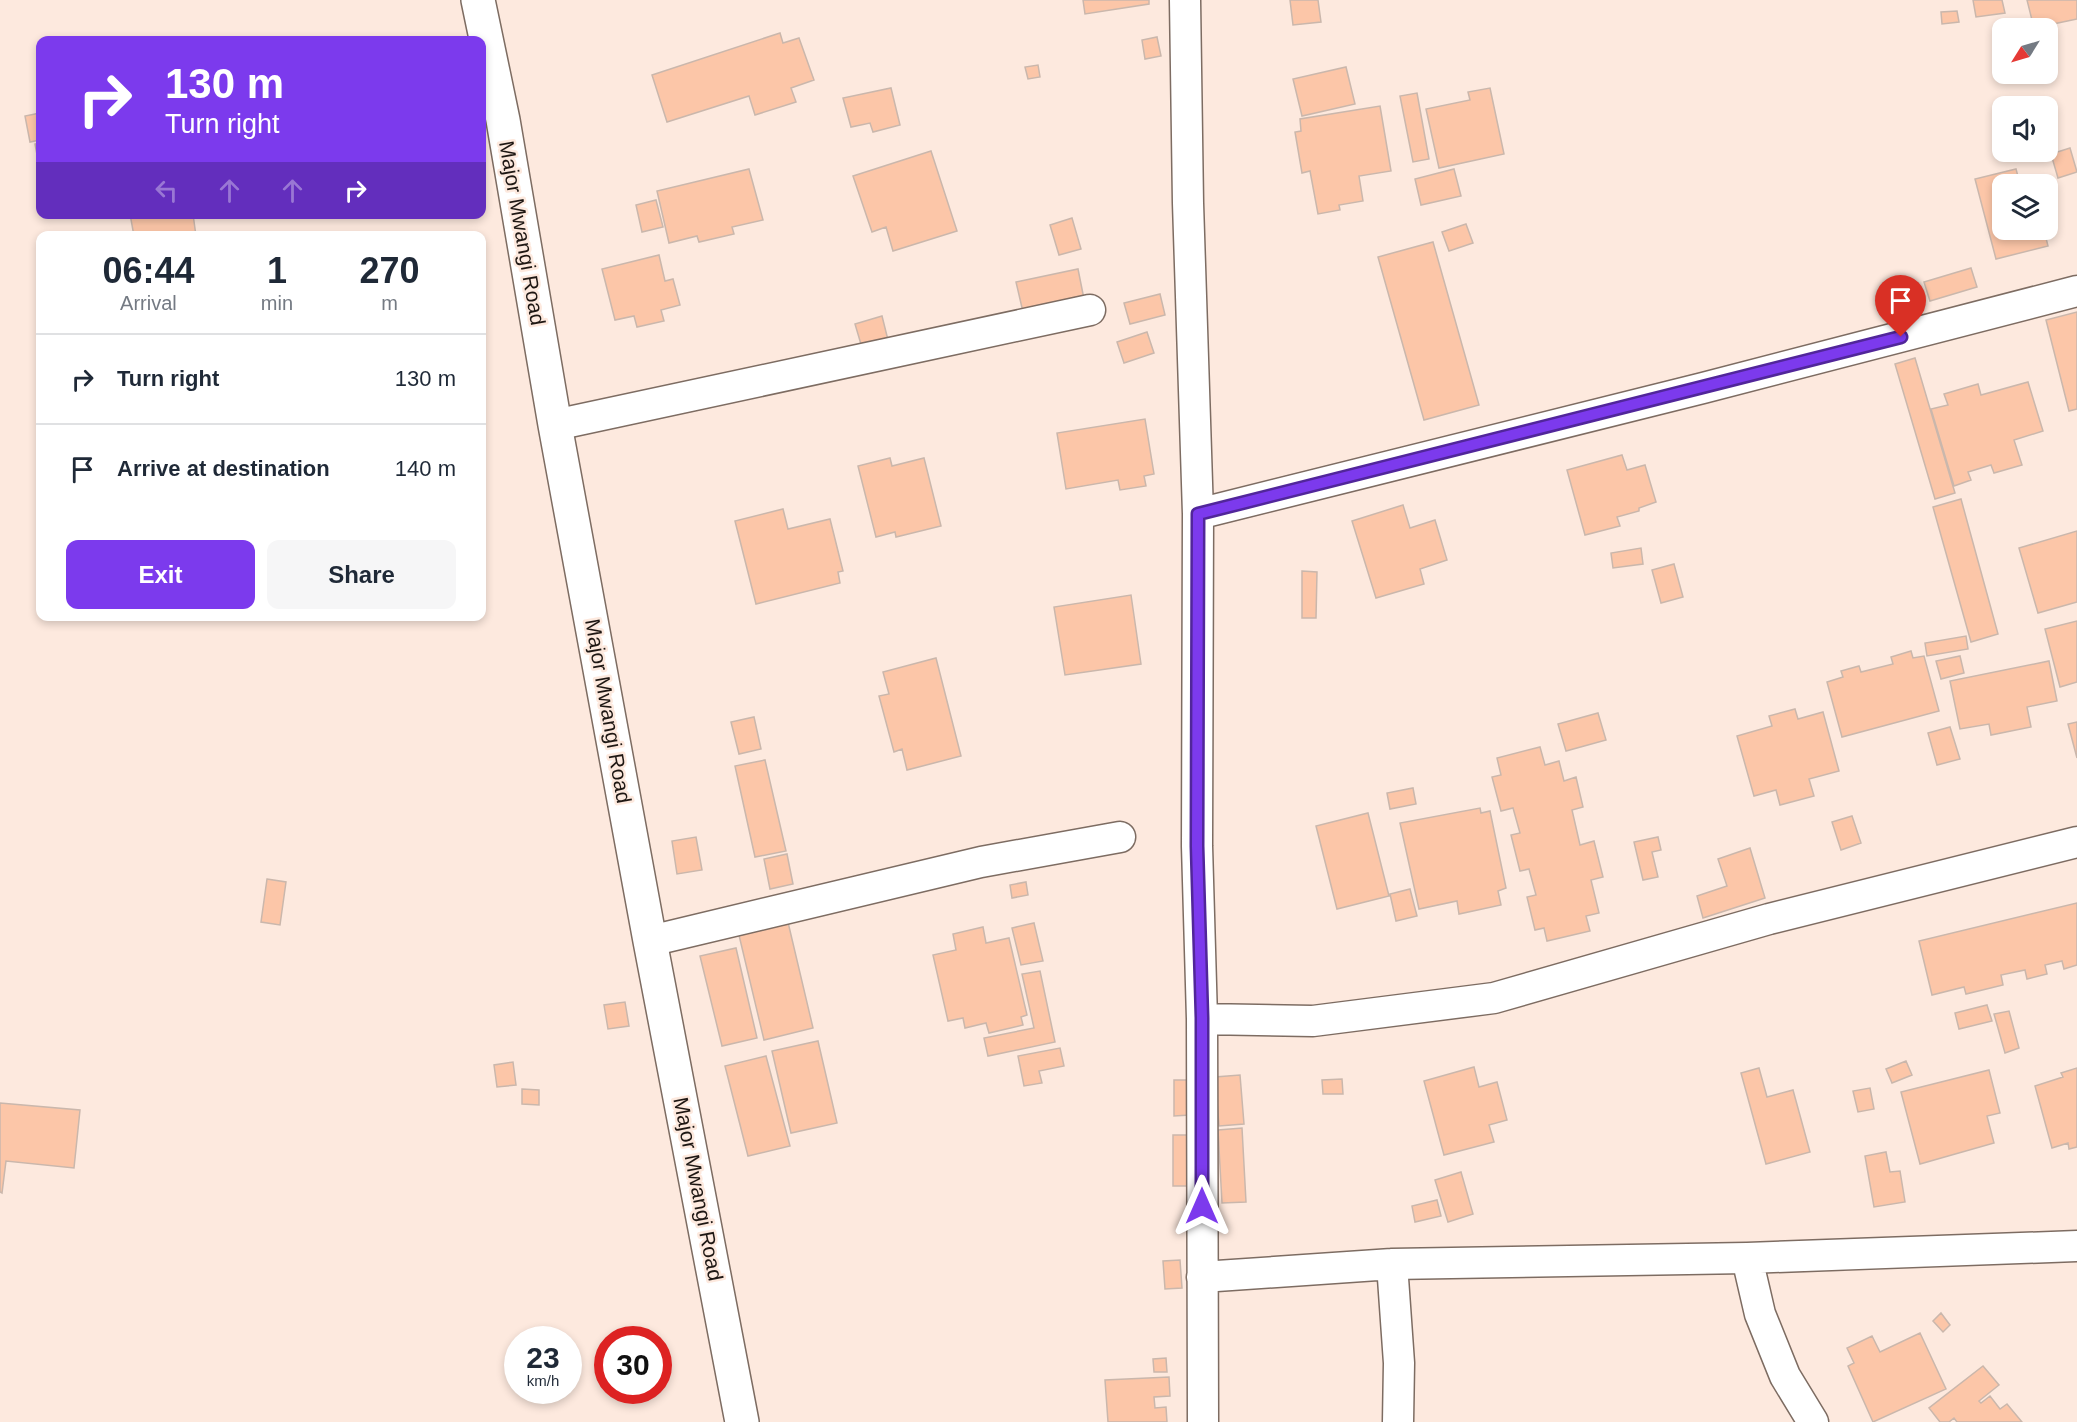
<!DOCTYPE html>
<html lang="en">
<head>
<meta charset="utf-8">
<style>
  :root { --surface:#fff; --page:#f6f6f7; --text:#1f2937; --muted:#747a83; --line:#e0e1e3; --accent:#7c3aed }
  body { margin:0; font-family:Arial,sans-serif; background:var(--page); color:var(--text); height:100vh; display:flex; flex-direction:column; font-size:22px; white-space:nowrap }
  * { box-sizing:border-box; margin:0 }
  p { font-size:20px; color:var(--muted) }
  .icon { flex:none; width:33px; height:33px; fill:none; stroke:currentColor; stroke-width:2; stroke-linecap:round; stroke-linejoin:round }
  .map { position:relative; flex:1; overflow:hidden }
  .side { position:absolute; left:36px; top:231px; width:450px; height:390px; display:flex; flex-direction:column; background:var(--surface); border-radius:12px; box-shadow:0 3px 9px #0003 }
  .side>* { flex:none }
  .banner { position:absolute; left:36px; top:36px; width:450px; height:183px; border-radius:12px; box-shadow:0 3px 9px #0003; background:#7c3aed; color:#fff; overflow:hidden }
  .needle { width:39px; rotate:233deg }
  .fabs { position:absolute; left:1992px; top:18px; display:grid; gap:12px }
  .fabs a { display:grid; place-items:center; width:66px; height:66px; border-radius:12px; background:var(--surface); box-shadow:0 3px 9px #0003; font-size:30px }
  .speed { position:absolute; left:504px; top:1326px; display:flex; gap:12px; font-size:30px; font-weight:700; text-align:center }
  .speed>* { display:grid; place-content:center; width:78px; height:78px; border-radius:50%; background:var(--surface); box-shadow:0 3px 9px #0003; line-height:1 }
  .speed small { font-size:15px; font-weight:400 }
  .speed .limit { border:9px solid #d22; background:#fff; color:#111 }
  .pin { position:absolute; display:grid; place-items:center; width:51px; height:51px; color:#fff; margin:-62px -26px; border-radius:50% 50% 50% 0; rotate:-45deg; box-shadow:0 0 6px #0007 }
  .pin .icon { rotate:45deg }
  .me { position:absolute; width:66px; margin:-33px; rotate:0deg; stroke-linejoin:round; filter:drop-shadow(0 0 4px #0008) }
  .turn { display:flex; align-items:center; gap:21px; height:126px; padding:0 30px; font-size:27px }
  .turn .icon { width:78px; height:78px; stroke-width:2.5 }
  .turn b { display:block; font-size:42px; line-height:51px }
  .lanes { display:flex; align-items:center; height:57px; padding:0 30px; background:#0003; justify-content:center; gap:30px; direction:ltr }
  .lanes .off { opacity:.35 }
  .eta { display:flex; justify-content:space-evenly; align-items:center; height:102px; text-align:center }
  .eta b { font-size:36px; font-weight:800; line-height:42px }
  .action { display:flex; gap:12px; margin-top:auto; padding:12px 30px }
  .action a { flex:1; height:69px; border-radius:12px; background:var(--accent); color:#fff; font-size:24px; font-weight:800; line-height:69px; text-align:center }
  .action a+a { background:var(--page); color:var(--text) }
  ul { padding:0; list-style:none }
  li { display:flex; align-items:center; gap:18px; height:90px; padding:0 30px; border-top:2px solid var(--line) }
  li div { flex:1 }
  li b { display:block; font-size:22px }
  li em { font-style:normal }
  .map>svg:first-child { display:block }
</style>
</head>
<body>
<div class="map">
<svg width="2077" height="1422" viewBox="0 0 2077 1422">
  <rect width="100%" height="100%" fill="#fde9de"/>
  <path fill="#fcc6a8" stroke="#cab7ac" stroke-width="1.5" d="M1083 0H1149V4L1085 14Z
    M1290 0H1318L1321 22 1293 25Z
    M1973 0H2002L2005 13 1976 17Z
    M2027 0H2077V19L2034 28Z
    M1957 11 1959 22 1942 24 1941 12Z
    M780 33 783 43 799 38 814 80 791 88 796 102 755 115 749 96 667 122 652 75Z
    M1157 37 1161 56 1145 59 1142 40Z
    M1038 65 1040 77 1028 79 1025 67Z
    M1346 67 1355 104 1302 116 1293 79Z
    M891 88 900 125 873 132 870 123 851 127 843 98Z
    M1490 88 1504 154 1439 168 1426 109 1470 100 1468 92Z
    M1417 93 1429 159 1413 162 1400 96Z
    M1380 106 1391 171 1359 176 1363 201 1339 205 1340 210 1318 214 1310 171 1302 173 1295 132 1301 131 1300 119Z
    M40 113V140L30 142 25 116Z
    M40 143V170L35 144Z
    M2070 148 2077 172 2058 178 2051 154Z
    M931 151 957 231 893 251 886 227 872 232 853 176Z
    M749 169 763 220 732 227 734 234 699 242 697 236 669 243 657 191Z
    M1454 169 1461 196 1421 205 1415 179Z
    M2016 169 2020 184H2002V230H2044L2048 246 1996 259 1975 179Z
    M656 200 663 227 642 232 636 205Z
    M130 214H193L196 236H134Z
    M1072 218 1081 249 1059 255 1050 225Z
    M1466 224 1473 243 1449 251 1442 232Z
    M1433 242 1479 405 1424 420 1378 257Z
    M659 255 665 281 673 279 680 305 661 310 664 321 637 327 634 316 615 320 602 269Z
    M1971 268 1977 287 1930 301 1924 282Z
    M1078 269 1084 299 1023 312 1016 282Z
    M1160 294 1165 315 1130 324 1124 303Z
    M2077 312V409L2069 411 2046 320Z
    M882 316 889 344 863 351 855 324Z
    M1147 332 1154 353 1124 363 1117 342Z
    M1915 358 1955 493 1935 499 1895 364Z
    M2028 382 2043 431 2014 440 2022 465 1994 473 1991 465 1968 472 1971 480 1954 486 1931 409 1948 405 1944 394 1978 384 1981 395Z
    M1145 419 1154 474 1144 476 1146 486 1120 490 1118 480 1066 489 1057 433Z
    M1622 455 1627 470 1645 465 1656 502 1639 508V511L1617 517 1620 526 1585 535 1567 470Z
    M890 458 892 466 924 458 941 526 896 537 895 532 876 537 858 466Z
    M1961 499 1998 634 1971 642 1933 507Z
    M1403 505 1410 528 1435 520 1447 560 1420 569 1424 584 1376 598 1352 521Z
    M783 509 788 529 830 519 843 571 838 572 840 583 756 604 735 521Z
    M2077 531V602L2038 613 2019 548Z
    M1641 548 1643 564 1613 568 1611 553Z
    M1674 564 1683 597 1661 603 1652 570Z
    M1302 571 1317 572 1316 618H1302Z
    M1131 595 1141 664 1065 675 1054 607Z
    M2077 621V682L2060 687 2045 629Z
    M1966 636 1968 649 1927 656 1925 643Z
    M1911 651 1913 658 1924 656 1939 711 1842 737 1827 682 1843 677 1841 671 1859 666 1861 672 1893 664 1891 657Z
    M1960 656 1964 673 1941 679 1936 661Z
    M936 658 961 756 907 770 902 749 894 752 879 696 889 694 883 672Z
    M2049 661 2057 701 2027 707 2031 727 1991 735 1989 724 1960 729 1950 681Z
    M1795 709 1798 719 1823 712 1839 771 1809 779 1814 796 1780 805 1776 790 1754 796 1737 736 1772 726 1769 716Z
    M1598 713 1606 740 1566 751 1558 724Z
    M754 717 761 749 739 754 731 722Z
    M2077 722V758L2068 724Z
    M1950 727 1960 759 1937 765 1928 733Z
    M1540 747 1545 765 1559 761 1564 781 1576 777 1583 807 1572 810 1580 845 1594 841 1603 877 1591 880 1599 913 1586 916 1590 931 1547 941 1544 928 1535 930 1527 897 1536 895 1529 869 1520 871 1511 835 1520 833 1513 808 1501 811 1492 777 1501 775 1497 758Z
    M765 760 786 851 755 857 735 766Z
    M1413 788 1416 804 1390 809 1387 793Z
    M1480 808 1481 813 1490 811 1506 888 1498 891 1501 905 1459 914 1457 901 1419 909 1400 823Z
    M1368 813 1389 896 1337 909 1316 826Z
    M1852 816 1861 843 1841 850 1832 822Z
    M696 837 702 870 677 874 672 841Z
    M1658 837 1661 850 1652 852 1658 877 1643 880 1634 842Z
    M1750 848 1765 898 1703 918 1697 896 1727 886 1718 859Z
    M787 854 793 884 770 889 764 859Z
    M267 879 286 882 280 925 261 922Z
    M1026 882 1028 895 1012 898 1010 885Z
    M1410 889 1417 916 1396 921 1390 894Z
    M2077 903V965L2064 969 2062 961 2045 965 2047 974 2027 979 2025 970 2001 975 2003 985 1966 994 1964 987 1932 995 1919 941Z
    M787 918 813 1028 764 1040 738 931Z
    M1034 923 1043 961 1021 965 1012 928Z
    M983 927 986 943 1009 938 1027 1015 1021 1017 1023 1025 989 1033 986 1023 965 1028 963 1018 948 1021 933 955 956 950 953 934Z
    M736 948 757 1038 722 1046 700 956Z
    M1040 971 1055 1042 988 1056 984 1038 1034 1028 1022 974Z
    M625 1002 629 1026 608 1029 604 1005Z
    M1987 1005 1992 1021 1959 1029 1955 1013Z
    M2009 1011 2019 1048 2005 1053 1994 1014Z
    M818 1041 837 1123 791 1133 772 1051Z
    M1060 1048 1064 1066 1039 1071 1042 1083 1024 1086 1018 1056Z
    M766 1056 790 1146 748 1156 725 1066Z
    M1906 1061 1912 1075 1892 1083 1886 1069Z
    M513 1062 516 1085 497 1087 494 1065Z
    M1474 1067 1479 1087 1497 1082 1507 1120 1489 1125 1494 1142 1444 1155 1424 1081Z
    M1759 1068 1767 1097 1793 1090 1810 1152 1766 1164 1741 1073Z
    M2077 1068V1147L2069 1149 2068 1143 2052 1148 2035 1086 2063 1077 2061 1073Z
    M1989 1070 2000 1113 1987 1116 1994 1143 1920 1164 1901 1092Z
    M1240 1075 1244 1124 1219 1126 1215 1077Z
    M1342 1079 1343 1094H1323L1322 1080Z
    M1174 1080H1189L1190 1115 1174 1116Z
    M1870 1088 1874 1109 1858 1112 1853 1091Z
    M522 1089 539 1090V1105L522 1104Z
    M0 1103 80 1110 74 1168 6 1161 2 1193 0 1192Z
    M1242 1128 1246 1202 1222 1203 1218 1130Z
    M1173 1135H1189V1186H1173Z
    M1886 1152 1890 1172 1900 1171 1905 1202 1874 1207 1865 1156Z
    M1461 1172 1473 1214 1448 1222 1435 1180Z
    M1437 1200 1441 1216 1415 1222 1412 1206Z
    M1180 1260 1182 1288 1165 1289 1163 1261Z
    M1941 1313 1950 1325 1943 1332 1933 1321Z
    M1920 1333 1946 1389 1873 1422 1848 1366 1854 1363 1847 1348 1872 1336 1880 1352Z
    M1166 1358 1167 1372H1154L1153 1359Z
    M1983 1366 1999 1385 1979 1401 1981 1403 1990 1396 2000 1409 2007 1404 2022 1422H1957L1954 1418 1949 1422H1940L1929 1408Z
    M1169 1377 1170 1396 1154 1397 1155 1408 1166 1407 1167 1422H1108L1105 1380Z"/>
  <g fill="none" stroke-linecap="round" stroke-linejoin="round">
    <g stroke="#7d6c62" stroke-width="33">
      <path id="street" d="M1185 0 1188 203 1198 514 1197 846 1202 1019 1203 1422
        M555 425 1090 310
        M1198 514 1703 388 2077 291
        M650 941 981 862 1120 837
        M1202 1019 1313 1021 1494 998 1769 919 2077 842
        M1747 1258 1760 1314 1785 1376 1813 1422
        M1392 1264 1399 1363 1398 1422
        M1202 1277 1392 1264 1747 1258 2077 1246"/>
    </g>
    <g stroke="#7d6c62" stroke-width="36">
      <path id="secondary" d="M478 0 503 120 555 425 650 941 742 1422"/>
    </g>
    <use href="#street" stroke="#fff" stroke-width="30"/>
    <use href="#secondary" stroke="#fff" stroke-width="33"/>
  </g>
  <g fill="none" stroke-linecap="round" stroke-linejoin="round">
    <g stroke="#51269a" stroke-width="15">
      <path id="route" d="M1202 1206V1018L1197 846 1198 514 1901 337"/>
    </g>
    <use href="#route" stroke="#7c3aed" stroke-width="10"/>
  </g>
  <g text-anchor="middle" stroke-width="5" stroke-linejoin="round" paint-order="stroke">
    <g font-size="21" fill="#1e1713" stroke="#fde9de">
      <text transform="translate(522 233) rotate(80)" y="7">Major Mwangi Road</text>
      <text transform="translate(608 711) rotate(80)" y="7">Major Mwangi Road</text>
      <text transform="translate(698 1189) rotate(79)" y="7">Major Mwangi Road</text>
    </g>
  </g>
</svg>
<div class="fabs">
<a><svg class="needle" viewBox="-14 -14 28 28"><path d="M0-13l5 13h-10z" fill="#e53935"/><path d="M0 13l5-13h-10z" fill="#747a83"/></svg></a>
<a><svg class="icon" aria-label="sound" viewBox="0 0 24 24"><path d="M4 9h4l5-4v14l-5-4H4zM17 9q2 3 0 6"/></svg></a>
<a><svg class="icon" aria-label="layers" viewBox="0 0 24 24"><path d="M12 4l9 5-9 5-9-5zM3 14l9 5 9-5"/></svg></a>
</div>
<div class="speed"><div>23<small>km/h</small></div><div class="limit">30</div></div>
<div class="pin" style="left:1901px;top:337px;background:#d93025"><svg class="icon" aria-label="arrive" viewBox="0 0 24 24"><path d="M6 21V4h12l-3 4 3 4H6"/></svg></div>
<svg class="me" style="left:1202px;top:1206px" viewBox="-20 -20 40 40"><path d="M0-17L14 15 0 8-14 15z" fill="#7c3aed" stroke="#fff" stroke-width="4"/></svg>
<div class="banner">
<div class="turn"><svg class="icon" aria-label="right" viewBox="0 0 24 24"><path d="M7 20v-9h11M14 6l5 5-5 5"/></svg><div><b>130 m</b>Turn right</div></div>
<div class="lanes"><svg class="icon off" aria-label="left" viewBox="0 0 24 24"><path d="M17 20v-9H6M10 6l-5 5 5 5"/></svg><svg class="icon off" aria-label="ahead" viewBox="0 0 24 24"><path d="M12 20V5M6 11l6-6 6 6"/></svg><svg class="icon off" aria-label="ahead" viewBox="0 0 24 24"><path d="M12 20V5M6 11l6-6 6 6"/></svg><svg class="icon" aria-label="right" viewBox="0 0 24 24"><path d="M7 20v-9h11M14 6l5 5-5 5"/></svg></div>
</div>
<section class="side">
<div class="eta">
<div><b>06:44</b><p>Arrival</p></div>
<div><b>1</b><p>min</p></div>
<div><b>270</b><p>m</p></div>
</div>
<ul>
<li><svg class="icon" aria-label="right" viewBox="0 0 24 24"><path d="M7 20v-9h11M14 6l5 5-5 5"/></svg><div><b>Turn right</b></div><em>130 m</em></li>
<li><svg class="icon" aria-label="arrive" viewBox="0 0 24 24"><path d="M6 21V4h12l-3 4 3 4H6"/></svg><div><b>Arrive at destination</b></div><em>140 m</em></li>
</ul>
<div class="action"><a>Exit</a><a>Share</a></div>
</section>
</div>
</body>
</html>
